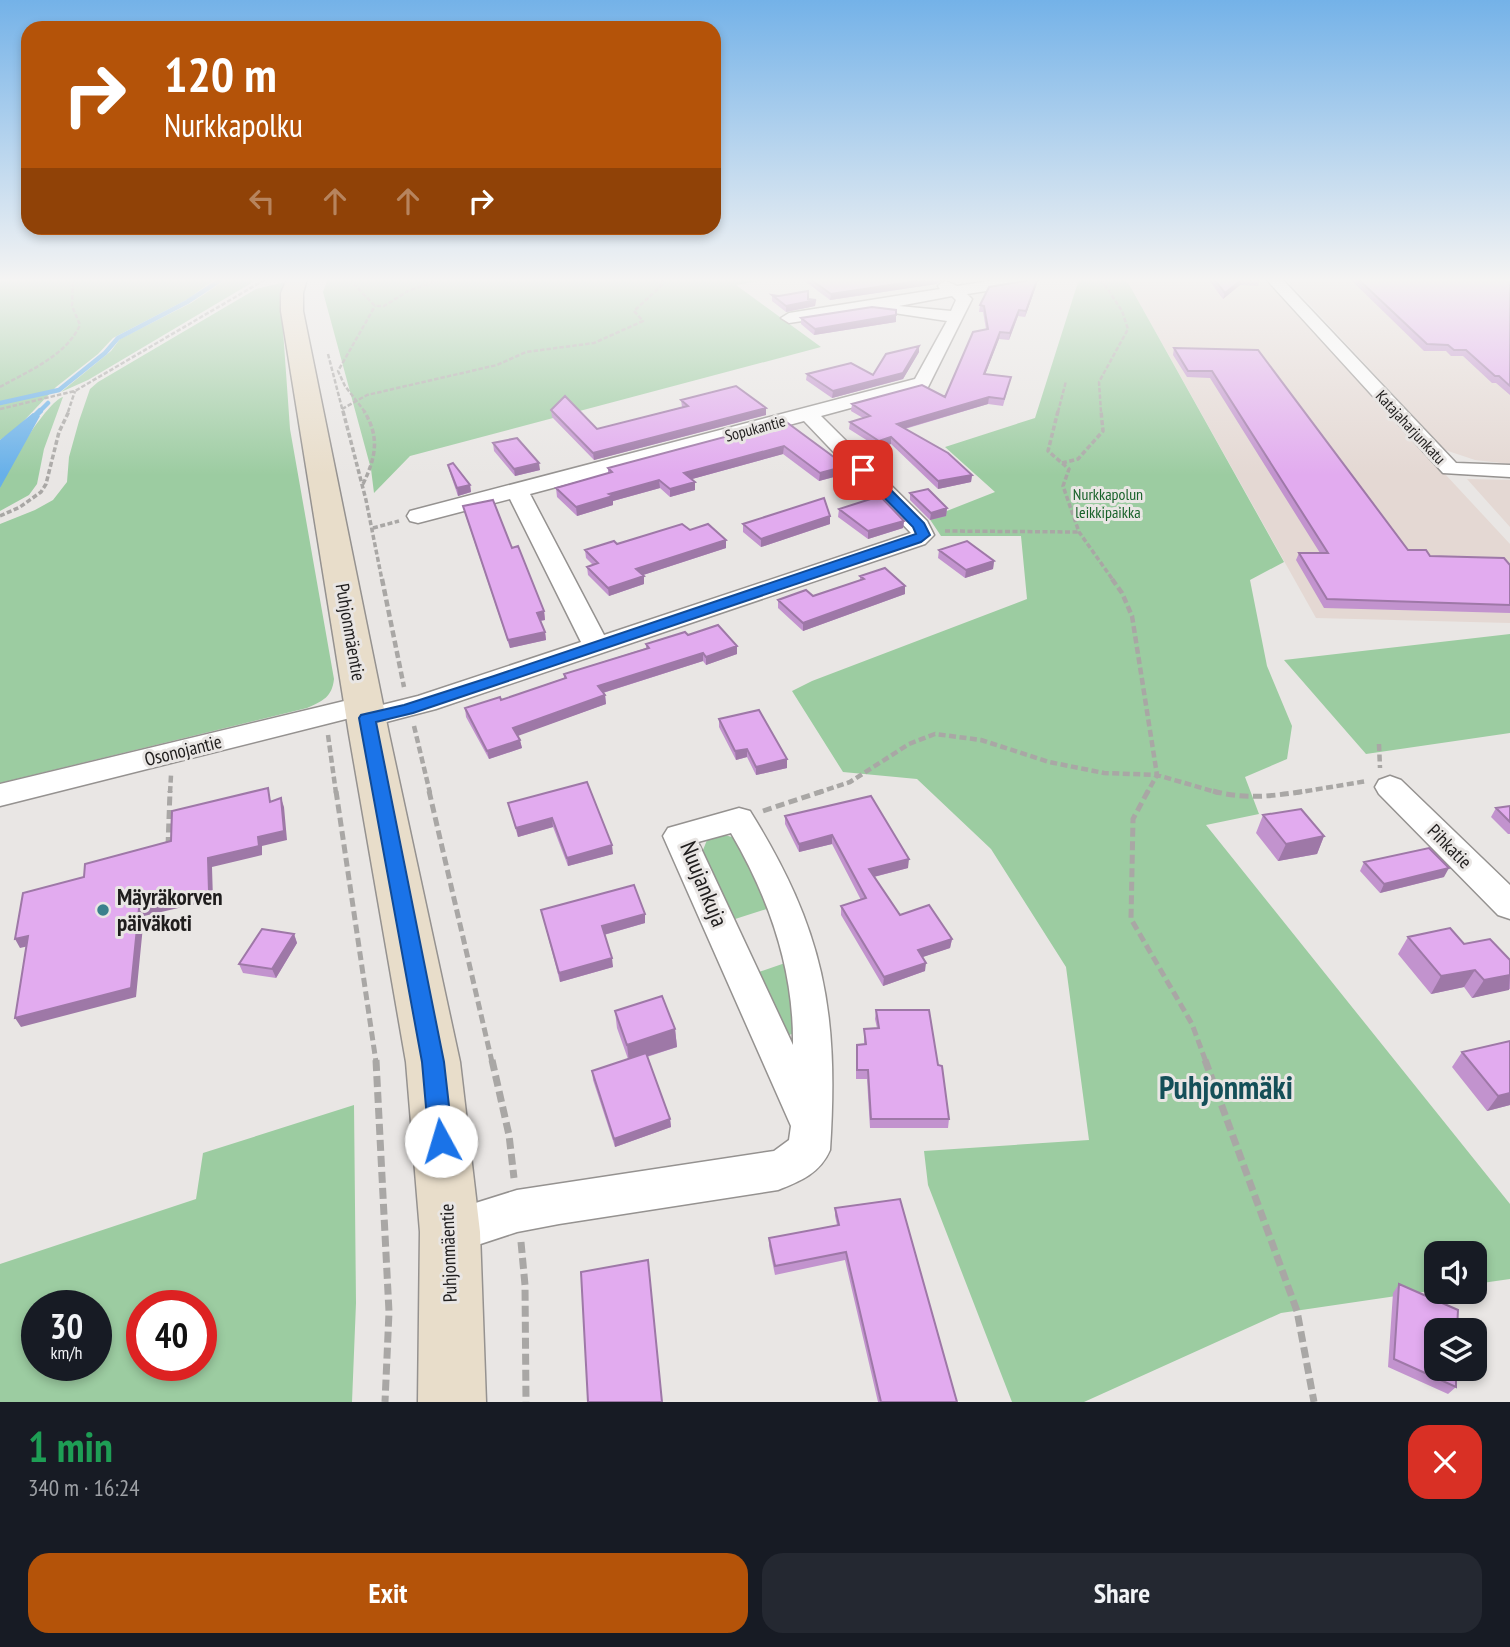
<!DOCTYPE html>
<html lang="en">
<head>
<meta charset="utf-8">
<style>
  :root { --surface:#171b24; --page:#242831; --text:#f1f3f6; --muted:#9ea1a6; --accent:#b45309 }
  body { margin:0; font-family:"PT Sans Narrow",sans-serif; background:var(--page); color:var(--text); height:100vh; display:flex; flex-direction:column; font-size:26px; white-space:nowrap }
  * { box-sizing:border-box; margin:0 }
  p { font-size:23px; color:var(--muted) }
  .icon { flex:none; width:38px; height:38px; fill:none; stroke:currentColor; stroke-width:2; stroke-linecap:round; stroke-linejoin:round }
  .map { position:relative; height:1402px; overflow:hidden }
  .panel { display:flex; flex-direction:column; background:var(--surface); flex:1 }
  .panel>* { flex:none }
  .banner { position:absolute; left:21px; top:21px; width:700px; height:214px; border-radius:21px; box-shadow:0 4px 10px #0003; background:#b45309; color:#fff; overflow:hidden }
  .fabs { position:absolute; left:1424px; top:1241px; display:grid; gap:14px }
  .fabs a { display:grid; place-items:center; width:63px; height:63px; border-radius:14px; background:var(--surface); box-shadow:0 4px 10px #0003; font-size:35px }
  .speed { position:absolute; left:21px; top:1290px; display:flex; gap:14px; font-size:35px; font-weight:700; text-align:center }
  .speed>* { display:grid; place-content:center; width:91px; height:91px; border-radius:50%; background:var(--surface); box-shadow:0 4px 10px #0003; line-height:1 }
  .speed small { font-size:18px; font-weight:400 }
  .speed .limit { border:10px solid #d22; background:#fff; color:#111 }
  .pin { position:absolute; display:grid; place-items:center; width:60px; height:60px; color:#fff; margin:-30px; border-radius:14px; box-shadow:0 4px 10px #0006 }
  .me { position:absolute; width:77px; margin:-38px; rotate:354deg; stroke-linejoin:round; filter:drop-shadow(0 0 5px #0008) }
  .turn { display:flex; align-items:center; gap:24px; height:147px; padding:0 28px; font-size:32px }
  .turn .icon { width:91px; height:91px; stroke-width:2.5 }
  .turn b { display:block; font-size:49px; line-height:60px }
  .lanes { display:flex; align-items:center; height:66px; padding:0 28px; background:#0003; justify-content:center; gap:35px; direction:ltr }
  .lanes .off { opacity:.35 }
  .round { display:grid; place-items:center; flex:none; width:74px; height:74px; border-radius:21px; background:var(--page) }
  .headline { display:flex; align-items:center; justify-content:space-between; height:119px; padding:0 28px }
  h1 { font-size:42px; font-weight:700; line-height:52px; color:#1e9e55 }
  .action { display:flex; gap:14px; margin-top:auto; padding:14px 28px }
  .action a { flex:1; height:80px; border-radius:21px; background:var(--accent); color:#fff; font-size:28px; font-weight:700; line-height:80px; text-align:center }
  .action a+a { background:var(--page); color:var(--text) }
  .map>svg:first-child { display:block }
</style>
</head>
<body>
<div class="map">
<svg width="1510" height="1402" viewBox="0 0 1510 1402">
  <rect width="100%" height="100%" fill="#e9e6e4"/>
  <path fill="#e4d8d3" d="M1126 279H1264L1510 544V623L1316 618Z
    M1286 279H1510V464L1475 460 1445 450Z
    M1467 479 1510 480V527Z"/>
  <path fill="#9ccca1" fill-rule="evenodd" d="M10 279H215L188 299 113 338 98 354 56 387 16 429 0 440V281Z
    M227 279H258L88 380 61 392 111 351 120 339 191 303Z
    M328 279H771L736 285 821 347 410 456 374 493 371 469 323 292Z
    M1079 279H1126L1284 562 1250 580 1267 666 1292 726 1287 759 1245 777 1259 814 1206 825 1510 1204V1279L1475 1284V1253H1437V1290L1281 1313 1084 1402H1012L928 1185 924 1151 1089 1140 1066 967 991 849 917 779 843 772 792 691 812 681 1027 599 1021 536H941L929 518 995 492 945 447 1035 418Z
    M285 282 281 302 290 429 334 679C332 697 323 701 307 708L0 783V524L35 510 53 500 67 482 69 457 79 421 90 389 98 382 256 289Z
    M63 397 44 449 37 484 29 495 0 511C0 504 0 495 0 488 4 472 47 401 63 397Z
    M1510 634V733L1366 754 1284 660Z
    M725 835 735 838 773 907 732 920 701 855 707 840Z
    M788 962 795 1033 789 1035 782 1031 756 973Z
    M354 1105 356 1303 352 1402H0V1264L196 1199 203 1153ZM37 1306H96V1365H37ZM142 1306H201V1365H142Z"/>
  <path fill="#67b0e9" d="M33 413 40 416 0 488V440Z"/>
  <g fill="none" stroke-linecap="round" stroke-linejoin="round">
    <path stroke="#67b0e9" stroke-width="4.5" d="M0 403 59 390 105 353 118 338 187 302 222 279
      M39 412 48 403"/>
    <path stroke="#67b0e9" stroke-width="6" d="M32 419 40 411"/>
    <g stroke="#959290" stroke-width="3">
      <path id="street" d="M1002 279H1039L1031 284 967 294 972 299 928 387 821 416 927 521 934 535 925 544 436 709 367 727 357 724 354 717 0 806V784L365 696 375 699 378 706 418 696 581 642 510 499 418 523 410 521 407 516 410 511 915 379 947 321 874 310 789 323 781 318 789 313 940 289 938 286 941 283 946 281 957 286ZM952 296 956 300 951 311 899 306ZM804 421 911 533 604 635 530 494Z
        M1266 279H1282L1456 463 1510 465V477L1443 473Z
        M1390 776 1401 780 1510 885V919L1498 915 1379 794 1375 787 1379 780Z
        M739 808 750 811C824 930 839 1011 830 1150 820 1173 801 1181 778 1190L559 1224 517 1232 450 1254 434 1248 428 1232 434 1216 517 1190 774 1151 789 1140 791 1126 663 836 668 828ZM731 833C769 898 794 969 793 1045L698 842Z"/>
    </g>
    <g stroke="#959290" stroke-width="3">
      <path id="secondary" d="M287 279H307L303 293V311L389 734 460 1062 480 1232 486 1402H418L420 1232 406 1062 349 734 281 311V293Z"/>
    </g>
    <path stroke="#a9a7a5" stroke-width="2.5" stroke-dasharray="4.5 2" stroke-linecap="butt" d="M349 279 375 306H384L408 291 442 279
      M1101 279 1122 311 1128 329 1099 382 1101 412
      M328 354 343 412
      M0 387C28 371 66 356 80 325L72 306 73 279
      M0 409 75 391 266 279
      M342 409 367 395 497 365 526 352 594 343 643 321 634 311 662 285 663 279
      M68 412 75 391
      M365 412 345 386 338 371 375 306
      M1058 412 1066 381"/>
    <path stroke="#a9a7a5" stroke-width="3.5" stroke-dasharray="5 2.5" stroke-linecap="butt" d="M343 411 366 500 382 580
      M1058 411 1048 451 1069 469 1063 486 1079 532 1113 580
      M1062 463 1078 459 1103 431 1101 411
      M363 484C376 457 380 437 364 411
      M0 516 20 507 41 492 46 484 59 432 69 411
      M373 528 399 521
      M945 531 1079 532"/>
    <path stroke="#a9a7a5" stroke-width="4.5" stroke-dasharray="7 3.5" stroke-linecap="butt" d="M382 579 404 687
      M1112 579 1122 593 1132 616 1157 775 1147 793
      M414 726 430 793
      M328 735 336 793
      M1379 744 1380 768
      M170 793 171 775
      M817 793 850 782 909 744 935 734 981 740 1049 762 1104 773 1157 775 1219 793
      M1295 793 1367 781"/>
    <path stroke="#a9a7a5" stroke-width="5" stroke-dasharray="9 4.5" stroke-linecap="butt" d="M336 791 376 1062
      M429 791 492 1062
      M1148 791 1133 819 1131 919 1192 1024 1206 1062
      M1213 791C1245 800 1273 796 1306 791
      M763 811 823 791
      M168 846 170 791"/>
    <path stroke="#a9a7a5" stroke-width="7" stroke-dasharray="11 5" stroke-linecap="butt" d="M376 1060 389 1312 385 1402
      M492 1060 509 1135 514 1178
      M1205 1060 1297 1311 1314 1402
      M521 1242 525 1285 526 1402"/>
    <use href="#street" fill="#fff" fill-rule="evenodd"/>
    <use href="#secondary" fill="#e8ddca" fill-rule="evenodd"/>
  </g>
  <path fill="#c293ce" d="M802 279H944L936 284 830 300Z
    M1208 279H1259L1260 280 1258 286 1240 285 1223 299Z
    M1350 279H1510V395L1496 383H1492L1463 356H1451L1446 351H1424Z
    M1036 286 1025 317 1018 316 1009 340 999 339 985 374 1011 377 1003 406 988 404 905 429 972 475 971 482 938 489 891 444 879 448 849 429 850 422 863 418 851 411 852 404 945 397 986 329 983 312H979L980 305Z
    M772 295 816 300 815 306 786 312 772 301Z
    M801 318 896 322 814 335 801 324Z
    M919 346V352L903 379 832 398 806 380 807 374 873 375Z
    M1174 348 1258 350 1408 550 1430 556 1510 565V613L1324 608 1296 560 1299 553H1320L1210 378 1187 377 1173 355Z
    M681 400 766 408V415L594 460 552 417 551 410 597 429 682 407Z
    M785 421 846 466 845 474 819 481 783 454 692 479 695 490 670 497 660 488 613 501V505L577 516 557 497 556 488 608 473V468Z
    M493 443 540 470 515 476 494 451Z
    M448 465 470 485 471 492 458 496 450 473Z
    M910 493 947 508 946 516 930 520 910 500Z
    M463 506 512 548 544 611 545 620 540 621 545 632 546 640 510 648 465 514Z
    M839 509 904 521 903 528 868 539 838 517Z
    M830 516V524L761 547 743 532V524Z
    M690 530 726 548 643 575 644 584 609 596 588 575 587 567 593 565 586 558 585 550Z
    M939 550 994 561 993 569 965 578 938 558Z
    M860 576 905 586V594L803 631 778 608V600L813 596 860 580Z
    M688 635 737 646V654L706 665 703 661 603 693 605 695 606 704 518 735 522 748 489 759 466 717 465 708 501 700 564 678V674L646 648V644Z
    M719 719 787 768 756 775 747 757 736 760 719 727Z
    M587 782 613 854 568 866 553 827 518 837 508 803Z
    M1510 806V834H1508L1491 817 1496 808Z
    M1263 815 1324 836 1317 854 1278 861 1256 833Z
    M785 816 908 868 874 877 900 915 952 939 950 948 922 957 925 971 883 986 841 915V906L861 900 832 844 799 852 785 824Z
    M1364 862 1444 877 1380 893 1360 871Z
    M541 910 645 914V923L604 935 613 967 560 982Z
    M294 934 297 943 276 978 243 973 239 964Z
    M1408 937 1464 944 1510 960V989L1472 998 1464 987 1431 994 1398 954Z
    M876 1010 938 1065 949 1119 948 1128H870L867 1079H856V1054L857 1045H864V1029L877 1028 875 1019Z
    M615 1011 675 1029 677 1047 647 1057 670 1119 671 1127 615 1147 593 1080 592 1071 628 1059 617 1028Z
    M1462 1052 1510 1105 1487 1111 1452 1067Z
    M835 1208 957 1402H878L845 1260 775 1275 769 1246V1238L837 1225 835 1216Z
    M1399 1284 1456 1387 1448 1394 1388 1367 1393 1293Z"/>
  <path fill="#9e78a7" d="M930 279H944L936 284 830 300 831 294Z
    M1242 279 1240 285 1223 299 1225 293Z
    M1037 280 1036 286 1025 317 1026 311Z
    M816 300 815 306 786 312V306Z
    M1019 310 1018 316 1009 340 1010 333Z
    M896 315V322L814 335 815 329Z
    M1000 332 999 339 983 380 984 374Z
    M919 346V352L903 379 832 398 833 391 903 373Z
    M989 397 988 404 896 431 897 424Z
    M766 408V415L594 460 593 453Z
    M891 437V444L879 448V441Z
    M784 446 783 454 685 481 684 473Z
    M539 463 540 470 515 476 514 469Z
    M846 466 845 474 819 481 820 473Z
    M972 475 971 482 938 489V481Z
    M659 480 660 488 613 501V505L577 516 576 507 609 494Z
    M695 482V490L670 497V489Z
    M470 485 471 492 458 496 457 488Z
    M947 508 946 516 930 520 931 513Z
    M830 516V524L761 547V539Z
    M904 521 903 528 868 539V531Z
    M726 540V548L637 577 636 569Z
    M994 561 993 569 965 578 966 570Z
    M644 576V584L609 596 608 588Z
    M905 586V594L803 631V623Z
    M544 611 545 620 538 621 537 613Z
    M545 632 546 640 510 648 508 640Z
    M737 646V654L706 665V657Z
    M703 653V661L599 694 598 686Z
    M605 695 606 704 515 737 513 728Z
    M520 740 522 748 489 759 487 751Z
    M747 749V757L736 760 735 751Z
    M787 759V768L756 775V767Z
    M281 798 284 807 287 840 262 846V855L212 867 213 900 144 916 136 997 21 1027 15 1018 139 908 208 858Z
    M552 818 553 827 518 837 516 828Z
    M832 835V844L799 852V844Z
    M1324 836 1317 854 1278 861 1286 844Z
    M612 845 613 854 568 866 567 858Z
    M909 859 908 868 869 878V869Z
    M1449 868 1444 877 1380 893 1384 884Z
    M645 914V923L603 935 602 926Z
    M294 934 297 943 276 978 272 969Z
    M28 936 33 945 20 948 15 939Z
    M952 939 950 948 917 959 918 950Z
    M612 958 613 967 560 982 559 973Z
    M926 963 925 971 883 986 884 977Z
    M1475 970 1464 987 1431 994 1441 976Z
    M1510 975 1509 990 1472 998 1484 980Z
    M675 1029 677 1047 629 1062 627 1045Z
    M1510 1093V1105L1487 1111 1498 1096Z
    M670 1119 671 1127 615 1147 614 1139Z"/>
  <path fill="#e2abef" stroke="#9e78a7" stroke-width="2" d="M810 279H930L831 294Z
    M1036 279 1037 280 1026 311 1019 310 1010 333 1000 332 984 374 1011 377 1004 399 989 397 897 424 948 453 972 475 938 481 891 437 879 441 850 422 870 416 852 404 922 385 945 397 973 332 988 329 984 306 980 305 989 287Z
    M1214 279H1259L1260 280 1242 279 1225 293Z
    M1358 279H1510V386L1499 376H1495L1466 350H1454L1448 345 1427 344Z
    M808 291V299L816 300 786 306 772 295 779 296Z
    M872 307 896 310V315L815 329 801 318Z
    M919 346 903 373 833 391 807 374 851 363 873 375 886 354Z
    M1174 348 1258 350 1408 550H1426L1430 556 1504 558 1510 565V605L1327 599 1299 553H1328L1212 371H1188Z
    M736 386 766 408 593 453 551 410 565 396 597 429 688 406 681 400Z
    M785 421 846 466 820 473 784 446 684 473 695 482 670 489 659 480 609 494 613 496 576 507 556 488 612 472 608 468Z
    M517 438 539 463 514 469 493 443Z
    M453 463 470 485 457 488 448 465Z
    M928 489 947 508 931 513 910 493Z
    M880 496 904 521 868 531 839 509Z
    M824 498 830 516 761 539 743 524Z
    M493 500 512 548 518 546 544 611 537 613 545 632 508 640 463 506Z
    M682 524 690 530 708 524 726 540 636 569 644 576 608 588 587 567 598 563 585 550 614 541 617 544Z
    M967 541 994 561 966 570 939 550Z
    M885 568 905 586 803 623 778 600 806 590 813 596 864 579 860 576Z
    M718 625 737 646 706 657 703 653 598 686 605 695 513 728 520 740 487 751 465 708 500 697 501 700 566 678 564 674 649 648 646 644 685 632 688 635Z
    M759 710 787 759 756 767 747 749 735 751 719 719Z
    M587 782 612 845 567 858 552 818 516 828 508 803Z
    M268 788 270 802 281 798 284 831 258 837 259 846 208 858 209 891 139 908 131 988 15 1018 28 936 15 939 23 893 84 877 85 864 171 841 172 811Z
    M871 796 909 859 869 869 900 915 929 905 952 939 918 950 926 963 884 977 841 906 866 898 832 835 799 844 785 816Z
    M1510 806V822L1496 808Z
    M1301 809 1324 836 1286 844 1263 815Z
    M1429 848 1449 868 1384 884 1364 862Z
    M634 885 645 914 602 926 612 958 559 973 541 910Z
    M1450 928 1464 944 1490 939 1510 960V975L1484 980 1475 970 1441 976 1408 937Z
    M262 929 294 934 272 969 239 964Z
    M662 996 675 1029 627 1045 615 1011Z
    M876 1010H929L938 1065 942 1066 949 1119H871L868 1070H857V1045L866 1044 864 1029 879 1028Z
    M1510 1041V1093L1498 1096 1462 1052Z
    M646 1053 670 1119 614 1139 592 1071Z
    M900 1199 957 1402H881L846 1252 775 1266 769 1238 839 1225 835 1208Z
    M648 1260 662 1402H588L581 1272Z
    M1399 1284 1458 1310 1457 1330H1437V1368H1456V1387L1394 1359Z"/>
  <linearGradient id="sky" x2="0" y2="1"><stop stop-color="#74b2e8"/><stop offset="0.59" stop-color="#f5f4f3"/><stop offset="1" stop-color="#f5f4f3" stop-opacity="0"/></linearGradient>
  <rect width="1510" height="475" fill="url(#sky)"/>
  <path fill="#1a73e8" stroke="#114b97" stroke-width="2" d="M859 467H868L924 523 930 535 921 542 413 713 376 722 444 1062 453 1141 450 1149 441 1152 433 1149 429 1141 422 1062 359 718 361 715 404 705 494 676 916 534 913 527 859 472Z"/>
  <circle fill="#3a808c" stroke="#e9e6e4" stroke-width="2.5" cx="103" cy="910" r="7"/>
  <g text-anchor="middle" stroke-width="6" stroke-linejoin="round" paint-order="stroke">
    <g font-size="16" fill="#1f1d1d" stroke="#e9e6e4">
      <text transform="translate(1411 427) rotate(47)" y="6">Katajaharjunkatu</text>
      <text transform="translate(755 428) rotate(-15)" y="6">Sopukantie</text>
    </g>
    <g font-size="16" fill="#176129" stroke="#e9e6e4">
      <text x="1108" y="500">Nurkkapolun<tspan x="1108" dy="18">leikkipaikka</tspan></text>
    </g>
    <g font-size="19" fill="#1f1d1d" stroke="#e9e6e4">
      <text transform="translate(351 632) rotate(80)" y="7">Puhjonmäentie</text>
      <text transform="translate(183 750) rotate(-14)" y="7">Osonojantie</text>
      <text transform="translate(1450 846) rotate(45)" y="7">Pihkatie</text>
      <text transform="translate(448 1253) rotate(-92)" y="7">Puhjonmäentie</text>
    </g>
    <g font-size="23" fill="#1f1d1d" stroke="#e9e6e4">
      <text transform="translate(704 884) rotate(68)" y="8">Nuujankuja</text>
    </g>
    <g font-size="23" font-weight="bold" fill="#1f1d1d" stroke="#e9e6e4" text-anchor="start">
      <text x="117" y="905">Mäyräkorven<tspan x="117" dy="26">päiväkoti</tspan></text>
    </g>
    <g font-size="32" font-weight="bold" fill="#144f58" stroke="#e9e6e4">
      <text x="1226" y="1099">Puhjonmäki</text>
    </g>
  </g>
</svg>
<div class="fabs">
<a><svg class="icon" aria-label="sound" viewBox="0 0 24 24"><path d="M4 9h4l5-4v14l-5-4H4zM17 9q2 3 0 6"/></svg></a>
<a><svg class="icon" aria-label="layers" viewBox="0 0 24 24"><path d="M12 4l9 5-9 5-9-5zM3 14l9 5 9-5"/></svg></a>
</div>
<div class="speed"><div>30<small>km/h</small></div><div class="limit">40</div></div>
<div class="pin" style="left:863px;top:470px;background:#d93025"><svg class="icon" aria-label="arrive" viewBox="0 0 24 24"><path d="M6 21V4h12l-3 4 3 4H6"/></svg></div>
<svg class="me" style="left:441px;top:1141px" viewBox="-20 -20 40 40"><circle r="19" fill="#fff"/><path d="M0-13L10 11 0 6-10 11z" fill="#1a73e8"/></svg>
<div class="banner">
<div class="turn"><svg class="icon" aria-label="right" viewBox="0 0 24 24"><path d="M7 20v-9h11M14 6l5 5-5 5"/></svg><div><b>120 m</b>Nurkkapolku</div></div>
<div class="lanes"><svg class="icon off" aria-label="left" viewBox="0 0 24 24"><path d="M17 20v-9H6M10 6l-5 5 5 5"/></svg><svg class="icon off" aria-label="ahead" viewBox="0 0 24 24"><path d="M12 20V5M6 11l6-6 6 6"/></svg><svg class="icon off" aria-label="ahead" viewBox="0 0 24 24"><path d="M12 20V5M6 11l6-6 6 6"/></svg><svg class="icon" aria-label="right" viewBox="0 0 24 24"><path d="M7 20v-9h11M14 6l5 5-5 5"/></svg></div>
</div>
</div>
<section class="panel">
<div class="headline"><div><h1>1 min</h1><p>340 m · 16:24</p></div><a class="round" style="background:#d93025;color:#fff"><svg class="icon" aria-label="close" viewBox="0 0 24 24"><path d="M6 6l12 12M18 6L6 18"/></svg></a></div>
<div class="action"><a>Exit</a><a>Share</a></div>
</section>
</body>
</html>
